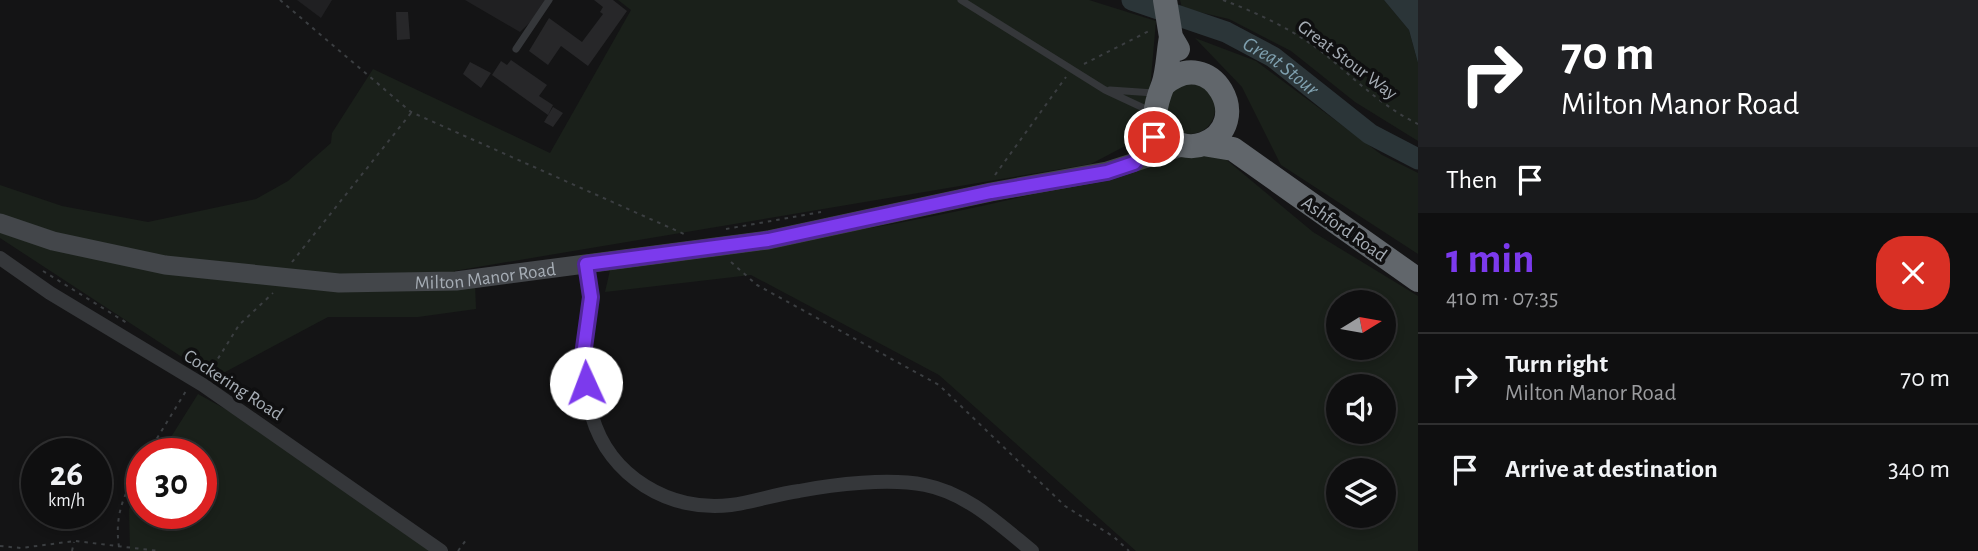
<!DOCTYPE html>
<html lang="en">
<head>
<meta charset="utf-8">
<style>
  :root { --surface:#0f0f10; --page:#1d1d1e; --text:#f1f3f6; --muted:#9b9c9f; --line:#2f2f30; --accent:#7c3aed }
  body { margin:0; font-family:"Alegreya Sans",sans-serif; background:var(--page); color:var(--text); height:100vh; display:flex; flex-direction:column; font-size:26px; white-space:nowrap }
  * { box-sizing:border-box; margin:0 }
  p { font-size:23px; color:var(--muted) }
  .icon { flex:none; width:38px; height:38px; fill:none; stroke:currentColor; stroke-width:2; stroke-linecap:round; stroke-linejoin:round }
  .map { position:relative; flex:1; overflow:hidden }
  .sheet { display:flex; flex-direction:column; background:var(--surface); width:560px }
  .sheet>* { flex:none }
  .hud { background:#202124; color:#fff; overflow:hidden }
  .needle { width:46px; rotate:79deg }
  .fabs { position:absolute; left:1326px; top:290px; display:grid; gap:14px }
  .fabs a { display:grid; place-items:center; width:70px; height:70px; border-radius:50%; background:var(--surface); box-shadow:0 4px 10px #0003,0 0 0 2px var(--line); font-size:35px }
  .speed { position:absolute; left:21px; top:438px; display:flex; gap:14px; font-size:35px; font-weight:700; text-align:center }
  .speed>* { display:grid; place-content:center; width:91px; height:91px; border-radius:50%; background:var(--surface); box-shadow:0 4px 10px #0003,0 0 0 2px var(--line); line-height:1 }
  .speed small { font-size:18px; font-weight:400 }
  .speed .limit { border:10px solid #d22; background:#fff; color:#111 }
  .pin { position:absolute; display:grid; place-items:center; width:60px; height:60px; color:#fff; margin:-30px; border:4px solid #fff; border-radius:50%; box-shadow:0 2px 7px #0007 }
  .me { position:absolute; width:77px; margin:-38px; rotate:358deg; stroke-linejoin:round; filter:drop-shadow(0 0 5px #0008) }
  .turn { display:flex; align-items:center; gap:24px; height:147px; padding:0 28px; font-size:32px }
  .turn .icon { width:91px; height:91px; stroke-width:2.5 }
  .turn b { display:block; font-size:49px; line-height:60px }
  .then { display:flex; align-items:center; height:66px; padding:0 28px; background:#0003; gap:14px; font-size:26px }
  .round { display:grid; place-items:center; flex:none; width:74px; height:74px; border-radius:28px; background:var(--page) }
  .headline { display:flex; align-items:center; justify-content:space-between; height:119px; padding:0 28px }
  h1 { font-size:42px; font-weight:600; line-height:52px; color:var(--accent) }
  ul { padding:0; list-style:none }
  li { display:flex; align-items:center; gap:21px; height:91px; padding:0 28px; border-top:2px solid var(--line) }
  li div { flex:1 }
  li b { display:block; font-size:26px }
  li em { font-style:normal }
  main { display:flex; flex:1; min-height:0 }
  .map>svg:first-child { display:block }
</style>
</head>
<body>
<main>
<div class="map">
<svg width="1418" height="551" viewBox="0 0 1418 551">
  <rect width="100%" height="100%" fill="#141415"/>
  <path fill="#202022" d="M297 0H332L321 18Z
    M465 0H553L520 32Z"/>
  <path fill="#1a201a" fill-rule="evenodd" d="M618 0H1089L1156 21 1146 135 1091 164 454 271 475 283 476 309 418 317H328L214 378 0 238V185L62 206 148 222 256 199 288 181 331 143 332 133 373 69 550 153 631 10Z
    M1180 0H1384L1409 30 1418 63V141L1355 102 1291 51 1229 19 1182 8Z
    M1195 38 1256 61 1382 155 1418 173V254L1281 165 1242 87Z
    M1165 109a25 25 0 1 1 50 0a25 25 0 1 1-50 0Z
    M1181 153 1223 157 1313 232 1418 296V551H1136L939 375 751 275 605 292 611 266C756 248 901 227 1042 192 1089 180 1136 170 1181 153ZM1339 303H1384V348H1339ZM1339 387H1384V432H1339ZM1339 471H1384V516H1339Z
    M198 394 275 436 432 551H130L129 509 142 482V513H201V453H161Z"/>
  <path fill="#2b3538" d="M1384 0H1418V63L1409 30Z"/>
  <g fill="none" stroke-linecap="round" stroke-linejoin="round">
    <path stroke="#2b3538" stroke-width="21" id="s1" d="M1132 0 1226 32 1273 57 1370 134 1418 159"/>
  </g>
  <path fill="#272729" d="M594 0H613L627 11 588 66 561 46 548 65 529 51 549 18 582 42 603 14 600 12 603 7Z
    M396 12H408L410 39 397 40Z
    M511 60 547 85 539 96 553 105 548 115 492 75 501 61 507 65Z
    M470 62 491 73 481 88 463 74Z
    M553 107 563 113 553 127 544 122Z"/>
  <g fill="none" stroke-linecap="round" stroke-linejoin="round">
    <path stroke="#3b3e41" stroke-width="2" stroke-dasharray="3.5 5" stroke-linecap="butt" d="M280 0 411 112 684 234
      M1223 0C1258 13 1298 32 1327 56 1357 81 1383 107 1418 124
      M1084 64 1151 30
      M995 175 1066 77
      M726 229 821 212
      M292 262 411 113
      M731 262 757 285 939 385 1065 506 1114 537 1129 551
      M43 271 127 323
      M209 373 239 325 273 293
      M148 453 186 391
      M0 546 21 548 75 541 159 551
      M119 547C114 513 125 492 142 464
      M72 551 74 542
      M458 551 466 540"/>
    <path stroke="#35373a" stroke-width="7" d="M961 0 1105 90 1150 111
      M516 49 549 0
      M1110 90 1154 93"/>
    <path stroke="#35373a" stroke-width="14" d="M0 258 50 293 203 385 441 551
      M586 264C587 275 590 285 591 296 592 315 586 334 584 353 581 373 587 397 592 416 609 476 670 513 731 505 754 502 776 494 799 491 835 484 889 478 925 485 967 493 1000 525 1032 551"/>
    <path stroke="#43464a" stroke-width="19" id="s2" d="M0 223 53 241 165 265 339 283 456 281 768 240 991 192 1107 171 1185 146"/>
    <path stroke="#61666b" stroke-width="24" d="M1165 0 1171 37 1178 49
      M1163 85C1212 41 1256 125 1203 144 1193 148 1181 146 1172 141 1148 126 1155 105 1163 85 1168 71 1168 52 1171 37
      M1203 144 1233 149 1418 280"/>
  </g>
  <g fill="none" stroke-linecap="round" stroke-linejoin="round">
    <g stroke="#51269a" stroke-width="18">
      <path id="route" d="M586 383 583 355 591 297 586 264 768 240 991 192 1107 172 1134 163 1154 137"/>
    </g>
    <use href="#route" stroke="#7c3aed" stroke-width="12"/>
  </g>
  <g text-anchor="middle" stroke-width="7" stroke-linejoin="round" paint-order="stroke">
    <g font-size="19" fill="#a6adb5" stroke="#0f0f10">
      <text transform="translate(1348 59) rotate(37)" y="7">Great Stour Way</text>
      <text transform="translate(1345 228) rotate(35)" y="7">Ashford Road</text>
      <text dy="7" stroke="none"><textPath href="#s2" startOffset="492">Milton Manor Road</textPath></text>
      <text transform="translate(234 384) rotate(33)" y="7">Cockering Road</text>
    </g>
    <g font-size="21" font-style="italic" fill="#7fa0af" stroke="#0f0f10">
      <text dy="7" stroke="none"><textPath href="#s1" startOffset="164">Great Stour</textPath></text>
    </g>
  </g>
</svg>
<div class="fabs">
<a><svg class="needle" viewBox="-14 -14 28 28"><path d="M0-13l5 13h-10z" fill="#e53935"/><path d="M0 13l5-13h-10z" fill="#9b9c9f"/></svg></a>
<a><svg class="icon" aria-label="sound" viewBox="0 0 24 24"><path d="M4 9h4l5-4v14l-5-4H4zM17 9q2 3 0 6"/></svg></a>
<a><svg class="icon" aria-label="layers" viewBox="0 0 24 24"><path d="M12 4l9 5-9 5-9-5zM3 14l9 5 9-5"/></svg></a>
</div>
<div class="speed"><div>26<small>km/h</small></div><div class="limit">30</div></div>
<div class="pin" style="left:1154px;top:137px;background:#d93025"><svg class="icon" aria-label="arrive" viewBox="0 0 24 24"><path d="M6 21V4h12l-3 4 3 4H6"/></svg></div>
<svg class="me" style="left:586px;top:383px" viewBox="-20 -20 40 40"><circle r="19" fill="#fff"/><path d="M0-13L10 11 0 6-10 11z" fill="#7c3aed"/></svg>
</div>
<section class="sheet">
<div class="hud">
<div class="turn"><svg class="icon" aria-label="right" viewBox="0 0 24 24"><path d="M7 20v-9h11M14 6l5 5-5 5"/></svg><div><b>70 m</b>Milton Manor Road</div></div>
<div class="then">Then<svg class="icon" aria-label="arrive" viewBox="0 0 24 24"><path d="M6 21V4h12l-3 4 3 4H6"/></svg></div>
</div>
<div class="headline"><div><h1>1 min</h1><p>410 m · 07:35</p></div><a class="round" style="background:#d93025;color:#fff"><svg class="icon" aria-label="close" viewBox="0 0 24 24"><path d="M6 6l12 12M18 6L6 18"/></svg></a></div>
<ul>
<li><svg class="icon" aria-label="right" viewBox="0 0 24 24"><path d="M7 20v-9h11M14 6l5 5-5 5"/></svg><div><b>Turn right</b><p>Milton Manor Road</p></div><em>70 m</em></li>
<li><svg class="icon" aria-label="arrive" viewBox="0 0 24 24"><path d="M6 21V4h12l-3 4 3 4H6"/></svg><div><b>Arrive at destination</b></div><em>340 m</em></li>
</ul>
</section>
</main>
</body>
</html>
